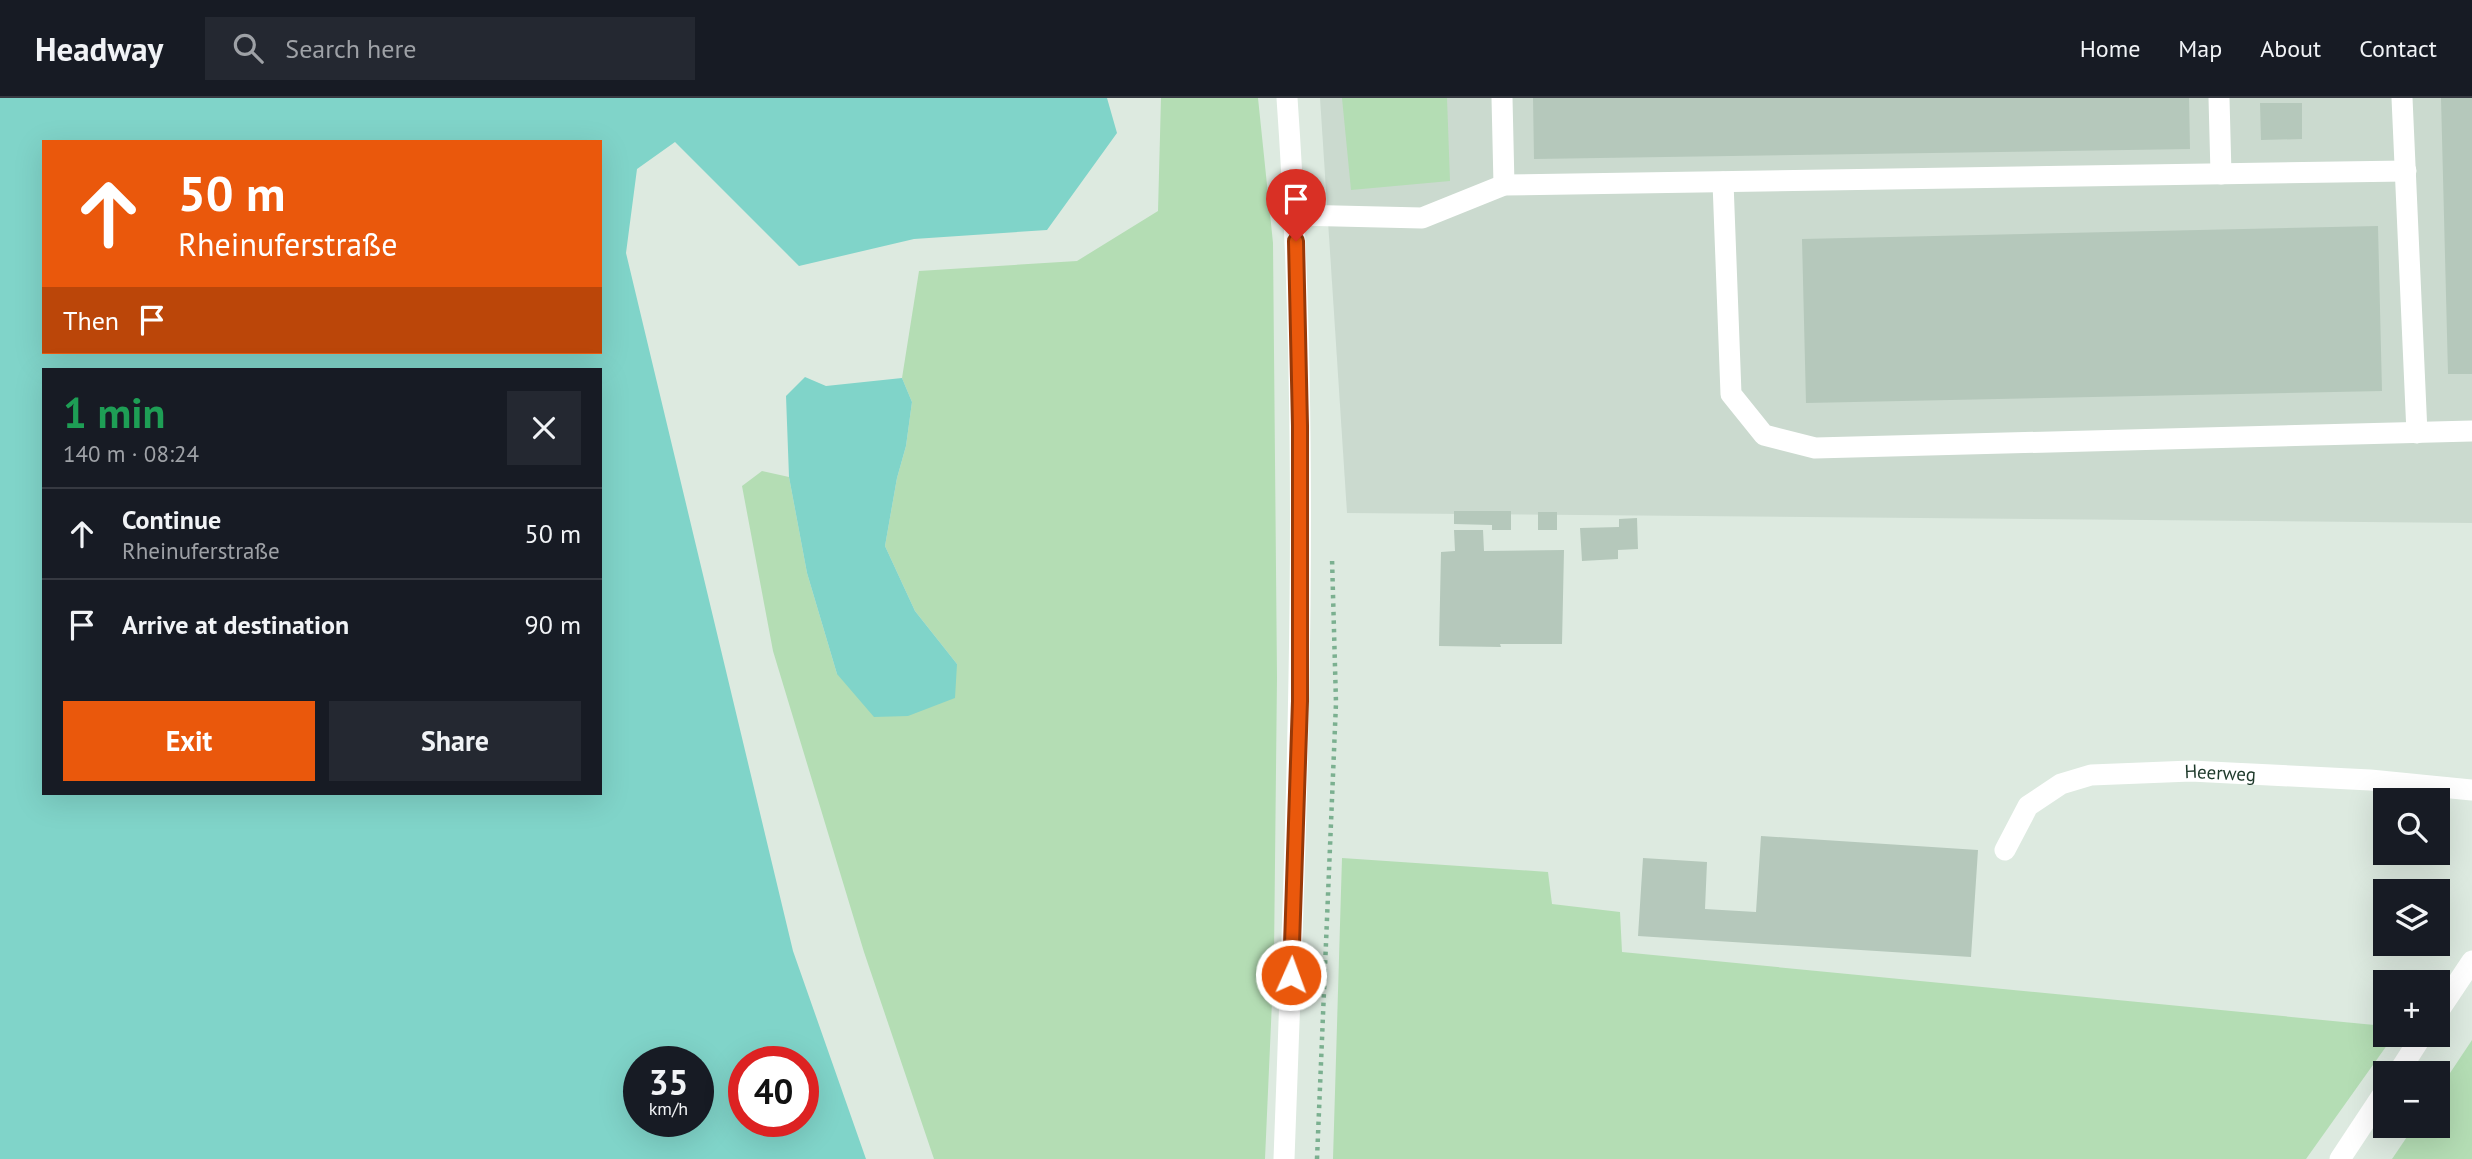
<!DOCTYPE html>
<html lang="en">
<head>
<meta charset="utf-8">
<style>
  :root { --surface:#171b24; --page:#242831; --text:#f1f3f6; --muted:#9ea1a6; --line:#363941; --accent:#ea580c }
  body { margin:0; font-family:"PT Sans",sans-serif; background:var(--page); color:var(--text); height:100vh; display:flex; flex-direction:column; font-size:26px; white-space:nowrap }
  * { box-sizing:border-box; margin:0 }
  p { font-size:23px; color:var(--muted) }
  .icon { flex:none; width:38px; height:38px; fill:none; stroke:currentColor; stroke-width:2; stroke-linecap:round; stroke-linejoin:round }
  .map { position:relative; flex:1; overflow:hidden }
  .panel { position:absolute; left:42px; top:270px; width:560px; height:427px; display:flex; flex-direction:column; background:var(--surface); border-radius:0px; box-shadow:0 7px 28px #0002 }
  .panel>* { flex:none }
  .hud { position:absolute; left:42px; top:42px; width:560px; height:214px; border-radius:0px; box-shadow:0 7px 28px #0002; background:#ea580c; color:#fff; overflow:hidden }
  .fabs { position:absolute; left:2373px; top:690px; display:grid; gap:14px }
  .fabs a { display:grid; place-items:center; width:77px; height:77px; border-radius:0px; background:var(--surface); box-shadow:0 7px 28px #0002; font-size:35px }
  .speed { position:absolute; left:623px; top:948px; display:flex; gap:14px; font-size:35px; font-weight:700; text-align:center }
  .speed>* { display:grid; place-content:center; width:91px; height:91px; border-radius:50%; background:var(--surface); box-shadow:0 7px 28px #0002; line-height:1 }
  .speed small { font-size:18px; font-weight:400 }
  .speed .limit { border:10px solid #d22; background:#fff; color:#111 }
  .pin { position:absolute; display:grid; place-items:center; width:60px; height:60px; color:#fff; margin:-72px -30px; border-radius:50% 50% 50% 0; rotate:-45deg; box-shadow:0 0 7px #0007 }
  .pin .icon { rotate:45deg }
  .me { position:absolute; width:77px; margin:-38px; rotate:2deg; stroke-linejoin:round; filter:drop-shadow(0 0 5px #0008) }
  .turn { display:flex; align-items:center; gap:24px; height:147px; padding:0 21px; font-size:32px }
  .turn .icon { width:91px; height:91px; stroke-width:2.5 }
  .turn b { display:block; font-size:49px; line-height:60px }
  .then { display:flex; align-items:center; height:66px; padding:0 21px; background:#0003; gap:14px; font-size:26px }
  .round { display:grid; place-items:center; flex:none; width:74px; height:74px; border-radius:0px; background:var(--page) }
  .headline { display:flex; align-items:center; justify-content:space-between; height:119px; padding:0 21px }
  h1 { font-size:42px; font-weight:700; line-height:52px; color:#1e9e55 }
  .button { display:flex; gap:14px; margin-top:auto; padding:14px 21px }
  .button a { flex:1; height:80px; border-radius:0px; background:var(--accent); color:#fff; font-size:28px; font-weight:700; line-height:80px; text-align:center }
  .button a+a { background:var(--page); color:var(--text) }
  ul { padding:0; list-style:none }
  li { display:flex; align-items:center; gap:21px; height:91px; padding:0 21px; border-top:2px solid var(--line) }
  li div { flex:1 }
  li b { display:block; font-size:26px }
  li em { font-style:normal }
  header { display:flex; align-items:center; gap:42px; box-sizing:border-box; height:98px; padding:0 35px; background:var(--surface); border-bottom:2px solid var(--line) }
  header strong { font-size:33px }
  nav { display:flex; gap:38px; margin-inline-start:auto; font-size:24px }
  .search { width:490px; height:63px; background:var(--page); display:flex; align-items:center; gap:18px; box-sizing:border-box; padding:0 24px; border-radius:0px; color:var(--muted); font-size:26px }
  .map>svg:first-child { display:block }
</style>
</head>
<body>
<header>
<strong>Headway</strong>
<div class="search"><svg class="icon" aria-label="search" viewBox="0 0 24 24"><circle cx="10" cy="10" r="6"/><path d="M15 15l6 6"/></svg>Search here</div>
<nav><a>Home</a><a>Map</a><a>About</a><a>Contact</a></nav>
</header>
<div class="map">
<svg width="2472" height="1061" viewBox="0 0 2472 1061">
  <rect width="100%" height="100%" fill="#ddeae0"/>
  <path fill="#cbdacf" d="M1320 0H2472V425L1347 415Z"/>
  <path fill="#b4ddb4" d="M1161 0H1258L1273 145 1277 579 1274 858 1265 1061H934L864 854 773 553 742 388 762 373 789 379 807 475 837 576 957 566 915 513 885 448 897 380 906 348 912 304 902 280 919 173 1077 163 1158 113Z
    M1342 0H1447L1450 83 1351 92Z
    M1342 760 1548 774 1552 806 1620 814 1622 854 2385 928V936H2395L2306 1061H1333Z
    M2472 942V1061H2392L2415 1027H2438V993Z"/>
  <path fill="#80d4c9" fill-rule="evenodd" d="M0 0H1107L1117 35 1047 132 914 141 799 168 675 44 637 71 626 155 793 853 866 1061H0ZM44 44H600V254H44ZM44 271H600V695H44ZM639 964H698V1024H639ZM744 964H803V1024H744Z
    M805 279 826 288 902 280 912 304 906 348 897 380 885 448 915 513 957 566 955 600 908 618 874 619 837 576 807 475 789 379 786 298Z"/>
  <path fill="#b5c8bb" d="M1533 0H2189L2190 51 1534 61Z
    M2441 0H2472V276H2448Z
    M2260 5H2302V41L2261 42Z
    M2378 128 2382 293 1806 305 1802 141Z
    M1454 413H1511V432H1492V427L1454 426Z
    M1538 414H1557V432H1538Z
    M1637 420 1638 451 1618 452V461L1582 463 1580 430 1619 429V421Z
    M1454 432H1483L1484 453 1564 452 1562 546H1500L1501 549 1439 548 1441 454 1455 453Z
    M1761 738 1978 752 1971 859 1638 838 1643 760 1707 764 1705 811 1756 814Z"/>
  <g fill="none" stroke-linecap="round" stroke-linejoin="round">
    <path stroke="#7bb090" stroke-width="4.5" stroke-dasharray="3.5 5" stroke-linecap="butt" d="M1317 1061 1336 605 1332 460"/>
    <g stroke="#fff" stroke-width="21">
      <path d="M1502 0 1504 87"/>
      <path d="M2219 0 2221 76"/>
      <path d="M2402 0 2417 335"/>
      <path d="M1723 84 1731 296 1764 337 1815 350 2472 333"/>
      <path d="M1295 117 1422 120 1504 87 2406 73"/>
      <path id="s1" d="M2005 752 2028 708 2061 686 2091 677 2191 673 2370 682 2472 692"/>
      <path d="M2438 914 2472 863"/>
      <path d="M2398 975 2423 936"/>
      <path d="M1284 1061C1297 707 1312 353 1287 0"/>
      <path d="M2340 1061 2385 993"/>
    </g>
  </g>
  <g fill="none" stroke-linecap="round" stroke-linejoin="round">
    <g stroke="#983908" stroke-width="18">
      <path id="route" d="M1291 877 1300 603V328L1296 143"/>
    </g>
    <use href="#route" stroke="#ea580c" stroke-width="12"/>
  </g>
  <g text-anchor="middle" stroke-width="5" stroke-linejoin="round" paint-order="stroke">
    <g font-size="19" fill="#1e3a2b" stroke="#edf7ef">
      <text dy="7" stroke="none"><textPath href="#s1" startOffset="250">Heerweg</textPath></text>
    </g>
  </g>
</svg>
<div class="fabs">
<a><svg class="icon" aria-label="search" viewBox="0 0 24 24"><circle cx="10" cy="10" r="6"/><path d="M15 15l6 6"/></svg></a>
<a><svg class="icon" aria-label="layers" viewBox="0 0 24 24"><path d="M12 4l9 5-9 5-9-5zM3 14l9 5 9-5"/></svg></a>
<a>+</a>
<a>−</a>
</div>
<div class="speed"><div>35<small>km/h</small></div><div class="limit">40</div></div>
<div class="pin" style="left:1296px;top:143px;background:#d93025"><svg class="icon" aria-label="arrive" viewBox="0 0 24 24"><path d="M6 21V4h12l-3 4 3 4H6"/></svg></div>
<svg class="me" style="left:1291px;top:877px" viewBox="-20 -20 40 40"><circle r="17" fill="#ea580c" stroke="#fff" stroke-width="3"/><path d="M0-11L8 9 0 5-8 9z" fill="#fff"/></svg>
<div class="hud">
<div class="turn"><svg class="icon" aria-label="ahead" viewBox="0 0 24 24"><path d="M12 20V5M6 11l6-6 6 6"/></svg><div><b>50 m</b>Rheinuferstraße</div></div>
<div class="then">Then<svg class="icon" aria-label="arrive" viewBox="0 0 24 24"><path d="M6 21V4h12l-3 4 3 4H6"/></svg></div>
</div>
<section class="panel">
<div class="headline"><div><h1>1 min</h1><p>140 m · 08:24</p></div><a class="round"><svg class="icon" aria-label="close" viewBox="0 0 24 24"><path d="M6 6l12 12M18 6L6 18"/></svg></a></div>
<ul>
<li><svg class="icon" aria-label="ahead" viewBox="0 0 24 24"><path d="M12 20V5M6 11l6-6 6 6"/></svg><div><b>Continue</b><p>Rheinuferstraße</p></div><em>50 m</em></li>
<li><svg class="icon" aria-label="arrive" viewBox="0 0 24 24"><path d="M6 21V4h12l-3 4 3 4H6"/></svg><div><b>Arrive at destination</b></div><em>90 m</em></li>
</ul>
<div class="button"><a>Exit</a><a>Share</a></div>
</section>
</div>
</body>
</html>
